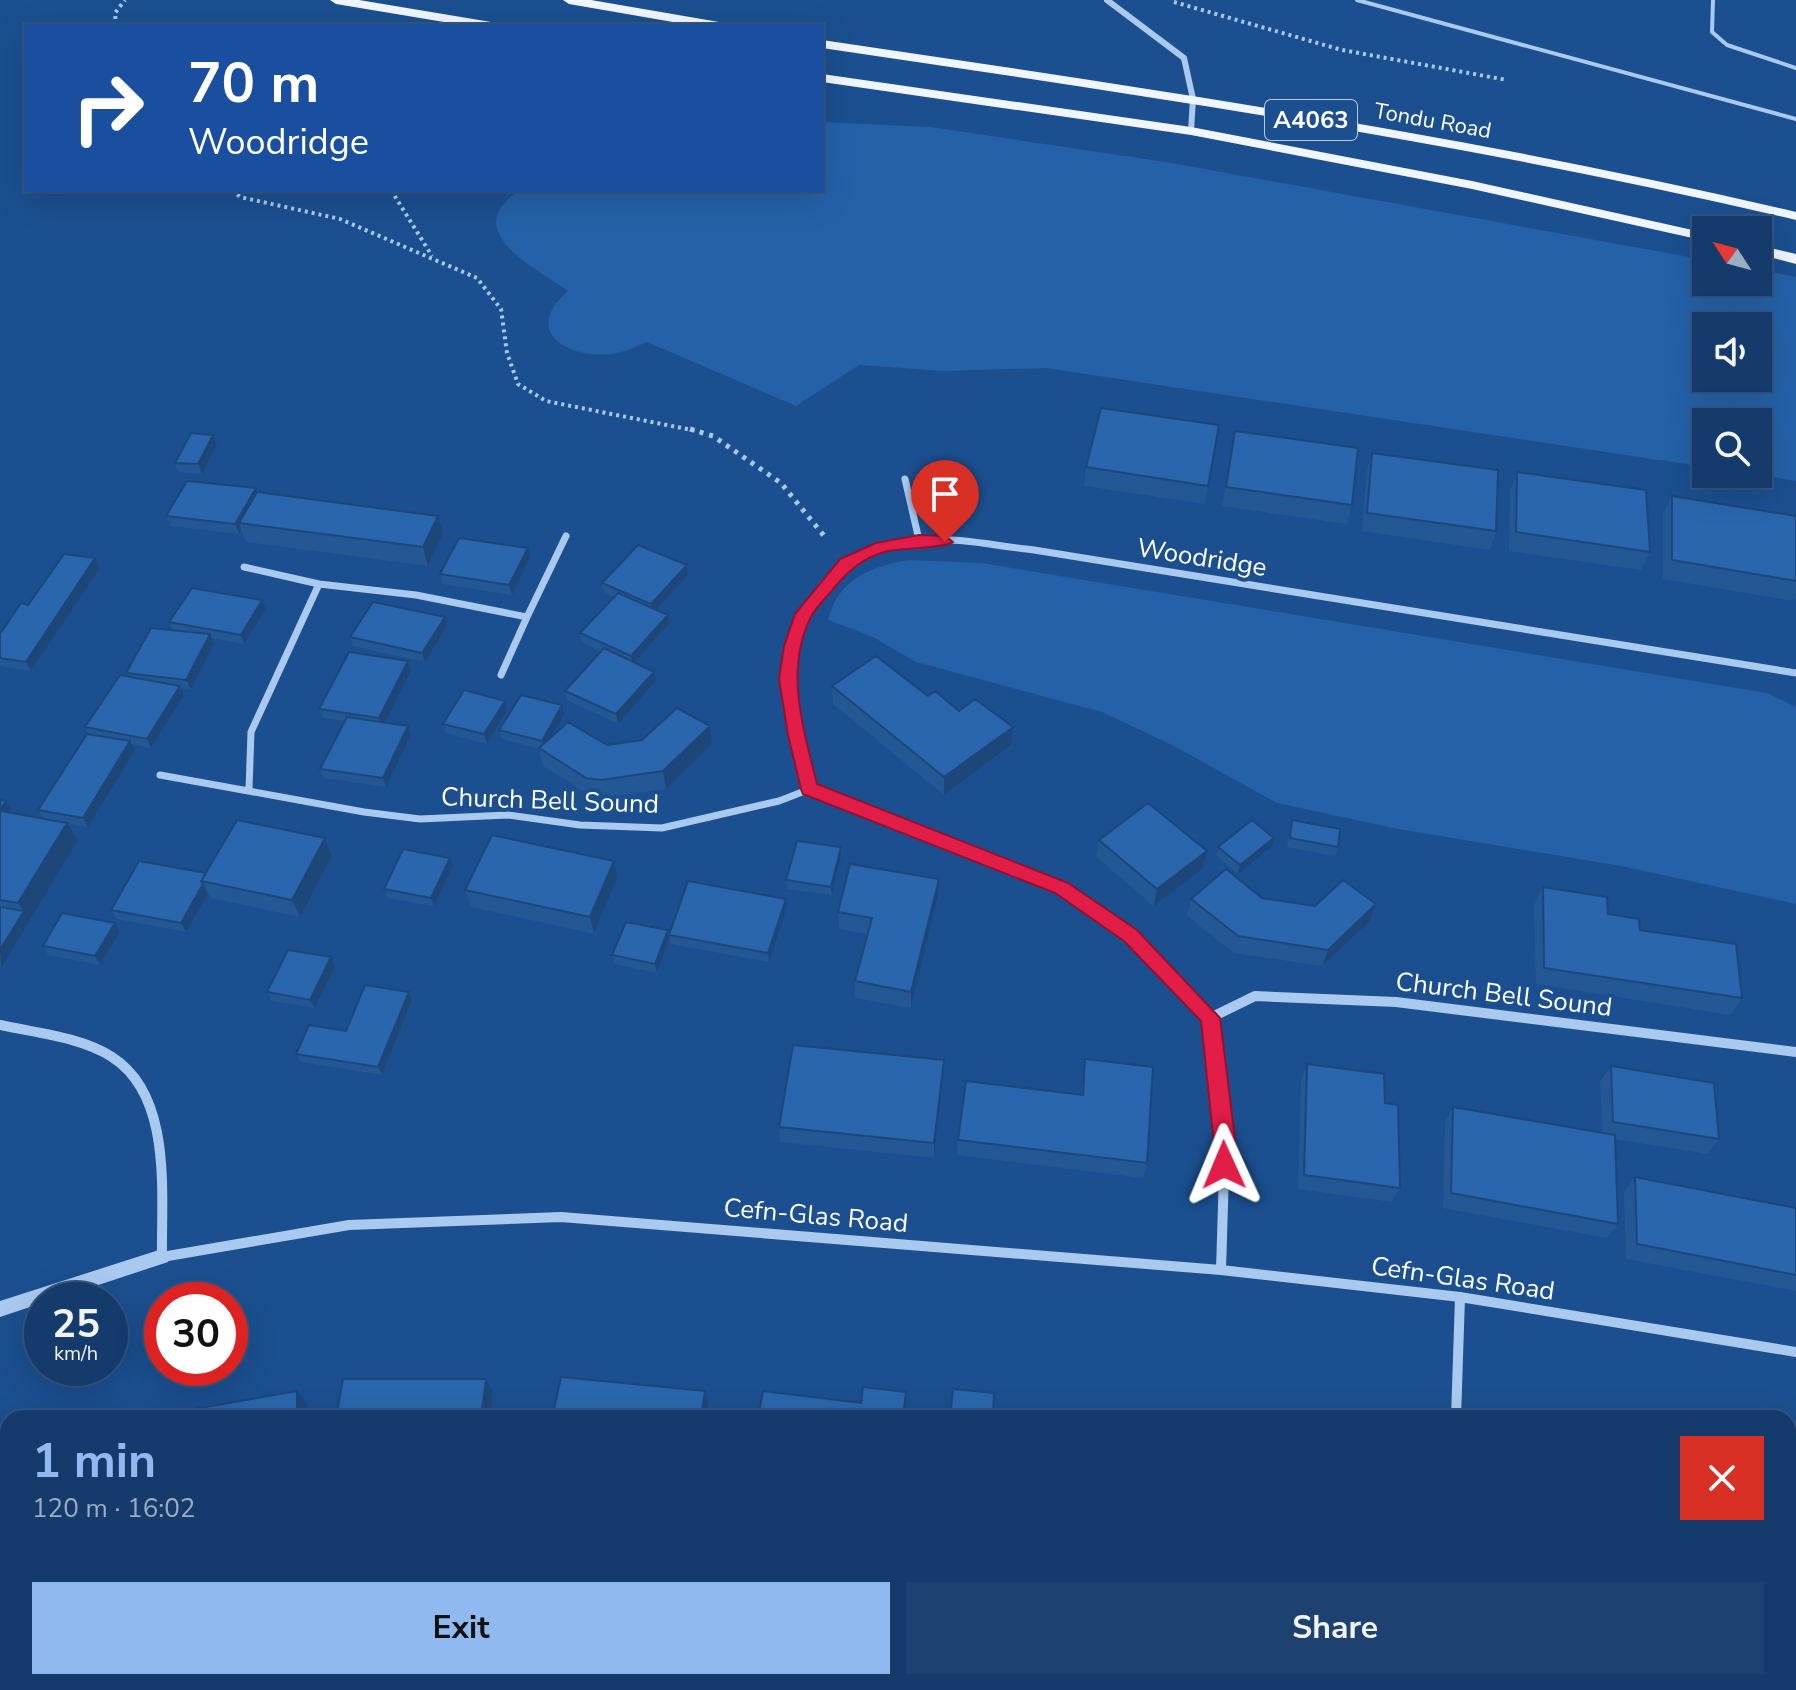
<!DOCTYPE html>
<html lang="en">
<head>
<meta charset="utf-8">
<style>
  :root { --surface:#143b6b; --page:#1d4271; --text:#f1f3f6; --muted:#9dadc1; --line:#33557e; --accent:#90b9f0 }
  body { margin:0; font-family:"Nunito Sans",sans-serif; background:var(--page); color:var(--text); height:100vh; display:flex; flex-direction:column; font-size:30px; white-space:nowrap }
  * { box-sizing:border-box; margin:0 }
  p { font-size:26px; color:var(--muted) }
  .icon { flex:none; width:44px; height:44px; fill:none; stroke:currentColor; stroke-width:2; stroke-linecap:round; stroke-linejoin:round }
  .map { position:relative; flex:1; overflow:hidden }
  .sheet { position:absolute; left:0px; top:1410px; width:1796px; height:280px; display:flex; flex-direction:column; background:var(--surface); border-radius:24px 24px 0 0; box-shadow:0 8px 32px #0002,0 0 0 2px var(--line) }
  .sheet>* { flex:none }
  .guide { position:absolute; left:24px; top:24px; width:800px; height:168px; border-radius:0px; box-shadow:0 8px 32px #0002,0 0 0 2px var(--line); background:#1a4fa0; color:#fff; overflow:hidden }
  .needle { width:52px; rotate:306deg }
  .buttons { position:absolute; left:1692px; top:216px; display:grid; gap:16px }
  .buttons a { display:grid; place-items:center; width:80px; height:80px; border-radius:0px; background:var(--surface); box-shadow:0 8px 32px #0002,0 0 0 2px var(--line); font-size:40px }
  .speed { position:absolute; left:24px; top:1282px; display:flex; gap:16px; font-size:40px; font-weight:700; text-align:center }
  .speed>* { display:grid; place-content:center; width:104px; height:104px; border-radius:50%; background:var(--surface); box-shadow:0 8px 32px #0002,0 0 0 2px var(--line); line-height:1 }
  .speed small { font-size:20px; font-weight:400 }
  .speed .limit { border:12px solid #d22; background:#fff; color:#111 }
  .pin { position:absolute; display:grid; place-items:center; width:68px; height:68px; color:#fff; margin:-82px -34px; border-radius:50% 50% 50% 0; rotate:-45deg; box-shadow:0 0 8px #0007 }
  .pin .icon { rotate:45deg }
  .me { position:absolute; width:88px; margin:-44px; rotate:359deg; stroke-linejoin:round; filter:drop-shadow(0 0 6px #0008) }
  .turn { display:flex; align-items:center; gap:28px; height:168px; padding:0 32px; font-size:36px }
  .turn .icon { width:104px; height:104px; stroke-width:2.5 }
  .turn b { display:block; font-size:56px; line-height:68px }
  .round { display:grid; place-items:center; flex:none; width:84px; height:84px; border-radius:0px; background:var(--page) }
  .headline { display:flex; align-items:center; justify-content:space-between; height:136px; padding:0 32px }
  h1 { font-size:48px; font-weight:700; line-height:60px; color:var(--accent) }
  .primary-button { display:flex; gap:16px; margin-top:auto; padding:16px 32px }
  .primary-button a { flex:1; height:92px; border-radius:0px; background:var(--accent); color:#111; font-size:32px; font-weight:700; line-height:92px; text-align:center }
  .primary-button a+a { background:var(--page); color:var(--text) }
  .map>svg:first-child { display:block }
</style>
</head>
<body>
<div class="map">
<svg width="1796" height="1690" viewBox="0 0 1796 1690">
  <rect width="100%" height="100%" fill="#1b4f8f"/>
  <path fill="#2461a8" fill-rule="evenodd" d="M822 122 931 127 1172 163 1706 260V282H1758V269L1796 277V481L1755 474H1758V422H1706V467L1046 368 944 371 859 365 796 406 647 342C636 347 624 352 612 354 567 359 521 331 568 291 536 268 457 231 520 190H822ZM1706 326H1758V378H1706Z
    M909 560 982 563 1767 693 1796 707V904L1621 866 1393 828 1277 803 1174 746 1102 712 916 662 873 637 828 620C838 579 871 566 909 560Z"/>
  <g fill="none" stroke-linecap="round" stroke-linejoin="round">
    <path stroke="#a9c9ee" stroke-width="4" stroke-dasharray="3 4" stroke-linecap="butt" d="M1174 2 1342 50 1507 80
      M116 26 115 13 125 0
      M232 190 240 197 340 219 477 278 501 309 507 353 518 384 546 401 697 431
      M391 190 432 256"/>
    <path stroke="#a9c9ee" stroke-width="5" stroke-dasharray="4 6" stroke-linecap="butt" d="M690 429 713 436 781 483 825 537"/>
    <path stroke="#a9c9ee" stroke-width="4" d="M1357 0 1796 119
      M1713 0 1712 32 1727 45 1796 68"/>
    <path stroke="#a9c9ee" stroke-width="6" d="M1107 0 1184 58 1193 99 1191 131"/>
    <path stroke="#a9c9ee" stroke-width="7" d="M905 479 919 540
      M244 567 319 584 416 595 527 617 566 536
      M501 675 527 617
      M160 775 364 812 420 819 508 815 580 825 662 828 779 801 810 789 1062 888 1131 935 1176 982
      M249 789 251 732 319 584
      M810 789C801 754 789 718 788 682 786 638 812 585 849 561 869 548 895 542 919 540 957 537 996 546 1034 550L1796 673"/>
    <path stroke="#a9c9ee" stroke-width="10" d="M1174 980 1210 1018 1255 996 1396 1002 1796 1052
      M1210 1018 1225 1139 1221 1270
      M0 1025C36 1033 81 1037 112 1057 173 1096 161 1194 162 1257L349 1225 561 1217 1221 1270 1460 1297 1796 1352
      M1456 1418 1460 1297
      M1485 1682 1486 1690"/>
    <path fill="#a9c9ee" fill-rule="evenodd" d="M162 1249 168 1252 170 1257 168 1262 53 1300H42V1303L0 1317V1301Z"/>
    <path fill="#f0f6ff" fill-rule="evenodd" d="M330 0H359L491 22 498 26H468L336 4Z
      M563 0H591L719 22 726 26H696L569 4Z
      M822 40C1148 88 1475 136 1796 212V220C1475 144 1148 96 822 48Z
      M822 74 1191 127 1472 181 1706 233V241L1472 189 1191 135 822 82Z
      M1758 245 1796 254V264L1758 254Z"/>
  </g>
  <path fill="#245895" d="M1235 431 1352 505 1347 524 1222 506Z
    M213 435 217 445 202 474 179 472 175 463Z
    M1372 453 1496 531 1490 550 1362 531 1367 471Z
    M1086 467 1208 486 1205 504 1084 486Z
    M1517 472 1650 552 1641 570 1509 551 1510 491Z
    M257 492 443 534 428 566 246 542 241 529 239 534 171 526 166 516Z
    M1672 496 1796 516V598L1794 601 1663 579V514Z
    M530 558 512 595 442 584 440 574Z
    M687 565 688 575 656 610 669 624 634 663 656 681 618 724 567 700 565 691 601 651 582 642 580 633 614 597 604 592 602 583Z
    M100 568 31 671 0 666V634Z
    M262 600 266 609 244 644 211 638 214 644 191 689 181 688 184 695 151 748 132 744 135 750 88 827 68 823 78 840 0 968V800L6 801 12 810 10 813 43 818 38 810 89 734 85 727 128 676 126 673 173 631 169 622Z
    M447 626 425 662 353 646 350 637Z
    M408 661 411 670 385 722 411 735 386 787 324 778 320 769 345 721 323 718 319 709Z
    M832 686 928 696 959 711 1013 727 1011 745 944 795 833 704Z
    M507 710 487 744 446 733 443 724Z
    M564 715 551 737 607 745 642 740 710 726 712 744 666 789 605 797 590 795 543 766 539 749 502 739 499 730Z
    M1292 820 1338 847 1335 856 1287 847Z
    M1099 840 1207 851 1203 868 1154 906 1096 857Z
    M841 847V856L832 895 787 889 786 880Z
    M1218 847H1272L1238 874 1216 856Z
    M332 856 300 917 211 898 208 893 186 932 116 919 111 910 206 874Z
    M453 866 434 906 387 898 384 889Z
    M617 878 594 934 471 907 465 890Z
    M939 879 938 896 911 1008 855 998V981L867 934 839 929 838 912Z
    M1543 887 1608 914 1640 930 1742 998 1731 1015 1536 984 1534 905Z
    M1262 898 1315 906 1376 904 1370 921 1322 966 1234 953 1187 916 1191 899Z
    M786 899 787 907 769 962 671 944 669 935Z
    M668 930 669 939 657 973 614 964 612 955Z
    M120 932 100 965 48 955 43 946Z
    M331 957 335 966 315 1008 272 1001 267 992Z
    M409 992 412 1000 382 1075 301 1062 296 1054 346 1031Z
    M1085 1059 1147 1163 1143 1178 957 1155 958 1140 1081 1094Z
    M944 1060 934 1158 780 1142 779 1127Z
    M1307 1064 1385 1103 1400 1188 1392 1202 1298 1189 1301 1080Z
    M1611 1066 1719 1139 1707 1154 1615 1139 1618 1224 1607 1238 1443 1208 1445 1122 1453 1107 1603 1133 1600 1082Z
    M1635 1177 1796 1208V1291L1626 1259 1624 1192Z
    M1788 1491 1796 1536V1584L1788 1589Z
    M1644 1682H1675L1672 1684Z
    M1741 1684 1796 1690H1731Z"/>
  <path fill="#1d4779" d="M213 435 217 445 202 474 198 464Z
    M256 488 259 498 239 523 241 529 239 534 235 524Z
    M438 516 443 534 428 566 423 547Z
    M528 548 530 558 512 595 509 585Z
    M95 558 100 568 31 671 26 662Z
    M687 565 688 575 652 614 651 604Z
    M262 600 266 609 244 644 241 635Z
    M668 615 669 624 632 665 631 656Z
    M445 617 447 626 425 662 422 653Z
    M210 634 214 644 191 689 186 680Z
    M408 661 411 670 383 727 379 718Z
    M654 672 656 681 618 724 616 714Z
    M180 686 184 695 151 748 147 739Z
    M505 701 507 710 487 744 484 734Z
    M562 705 564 715 544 750 542 741Z
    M408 726 411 735 386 787 383 778Z
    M710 726 712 744 666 789 663 771Z
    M1013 727 1011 745 944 795V777Z
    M130 741 135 750 88 827 83 818Z
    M6 801 12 810 0 827V810Z
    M67 823 78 840 1 968 0 950 24 911 18 903Z
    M325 838 332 856 300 917 292 900Z
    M1274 838 1272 847 1238 874 1240 865Z
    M841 847V856L832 895 831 887Z
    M1207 851 1203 868 1154 906 1157 889Z
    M450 858 453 866 434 906 431 898Z
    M614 861 617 878 594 934 590 917Z
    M939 879 938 896 911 1008V992Z
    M203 884 208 893 186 932 181 923Z
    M786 899 787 907 769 962 768 953Z
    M1376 904 1370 921 1322 966 1328 950Z
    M115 923 120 932 100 965 95 956Z
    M668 930 669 939 657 973 655 964Z
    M331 957 335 966 315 1008 310 1000Z
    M409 992 412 1000 382 1075 378 1067Z
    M944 1060 943 1076 934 1158V1143Z
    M486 1379 493 1392 489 1418H481Z
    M297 1391 307 1404V1418H297Z
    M705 1391 708 1404 706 1418H701Z
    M8 1569V1585L0 1588V1572Z
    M254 1682H276L259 1686Z
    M477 1682H479L481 1684 480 1690H476Z"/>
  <path fill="#2a66ad" stroke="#1d4779" stroke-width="2" d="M1101 408 1219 425 1208 486 1086 467Z
    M1235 431 1358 448 1352 505 1226 487Z
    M191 433 213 435 198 464 175 463Z
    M1372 453 1498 470 1496 531 1367 513Z
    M1517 472 1646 490 1650 552 1516 532Z
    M187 481 256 488 235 524 166 516Z
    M257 492 438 516 423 547 239 523Z
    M1672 496 1796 516V581L1672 560Z
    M459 538 528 548 509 585 440 574Z
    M638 545 687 565 651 604 602 583Z
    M64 554 95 558 26 662 0 658V634L21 603 28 605Z
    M192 588 262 600 241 635 169 622Z
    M618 593 668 615 631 656 580 633Z
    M373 602 445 617 422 653 350 637Z
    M151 628 210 634 186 680 126 673Z
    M604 648 654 672 616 714 565 691Z
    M349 652 408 661 379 718 319 709Z
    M876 656 928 696 935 691 959 711 975 699 1013 727 944 777 832 686Z
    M120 675 180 686 147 739 85 727Z
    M464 690 505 701 484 734 443 724Z
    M521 695 562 705 542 741 499 730Z
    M677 708 710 726 663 771 601 780 586 778 539 748 568 722 607 745 642 740Z
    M347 717 408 726 383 778 320 769Z
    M87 734 130 741 83 818 38 810Z
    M0 800 6 801 0 810Z
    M1148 803 1207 851 1157 889 1099 840Z
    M1 811 67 823 18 903 0 900V813Z
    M237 820 325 838 292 900 201 881Z
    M1252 820 1274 838 1240 865 1218 847Z
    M1292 820 1340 829 1338 847 1290 838Z
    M492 835 614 861 590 917 465 890Z
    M797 841 841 847 831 887 786 880Z
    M403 849 450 858 431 898 384 889Z
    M139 861 206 873 201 881 203 884 181 923 111 910Z
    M850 864 939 879 911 992 855 981 872 918 838 912Z
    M1226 869 1262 898 1315 906 1343 880 1376 904 1328 950 1238 936 1191 899Z
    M688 881 786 899 768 953 669 935Z
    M1543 887 1607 897 1608 914 1639 919 1640 930 1736 944 1742 998 1544 968Z
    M0 907 24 911 0 950Z
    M62 913 115 923 95 956 43 946Z
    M626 922 668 930 655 964 612 955Z
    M288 950 331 957 310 1000 267 992Z
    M365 985 409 992 378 1067 296 1054 309 1025 346 1031Z
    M793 1045 944 1060 934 1143 779 1127Z
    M1085 1059 1153 1067 1147 1163 958 1140 966 1081 1083 1095Z
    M1307 1064 1384 1074 1385 1103 1398 1105 1400 1188 1304 1175Z
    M1611 1066 1714 1083 1719 1139 1613 1122Z
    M1453 1107 1615 1135 1618 1224 1451 1193Z
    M1635 1177 1796 1208V1275L1637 1244Z
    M561 1377 705 1391 701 1418H552Z
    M343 1379H486L481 1418H336Z
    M863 1387 906 1392 903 1418H758L763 1391 861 1403Z
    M953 1389 994 1393 993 1418H950Z
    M297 1391V1418H142Z
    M1034 1411 1107 1414V1418H1034Z
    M8 1457V1569L0 1572V1460Z
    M1788 1491H1792L1796 1536V1580L1788 1578Z
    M446 1682H477L476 1690H445Z
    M661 1682H699V1690H660Z
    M834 1682 866 1683V1690H834Z
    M1096 1682H1130V1690H1095Z
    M1246 1682H1329L1328 1690H1245Z
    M1741 1684 1796 1689V1690H1743Z"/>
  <path fill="#e11d48" stroke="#92132f" stroke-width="2" d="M919 535 945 536 953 542C947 548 902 548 888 551 864 557 849 570 834 588 827 597 816 607 811 617 784 670 804 731 817 784L1068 883 1137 930 1220 1018 1235 1139 1232 1172 1224 1175 1217 1172 1201 1021 1124 941 1055 893 803 794 801 789 788 735 779 679 784 646 795 614 840 559 876 543Z"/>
  <g text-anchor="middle" stroke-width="8" stroke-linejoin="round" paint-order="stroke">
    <g font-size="22" fill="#fff" stroke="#1b4f8f">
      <text transform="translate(1433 120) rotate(10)" y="8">Tondu Road</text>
    </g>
    <rect fill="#1b4f8f" stroke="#bbcadd" stroke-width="2" x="1265" y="100" width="92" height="40" rx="6"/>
    <g font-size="24" font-weight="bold" fill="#fff">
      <text x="1311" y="128">A4063</text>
    </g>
    <g font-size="26" fill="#fff" stroke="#1b4f8f">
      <text transform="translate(1202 557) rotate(9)" y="9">Woodridge</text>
      <text transform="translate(550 800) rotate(2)" y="9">Church Bell Sound</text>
      <text transform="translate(1504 994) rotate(7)" y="9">Church Bell Sound</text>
      <text transform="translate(816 1215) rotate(5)" y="9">Cefn-Glas Road</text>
      <text transform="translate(1463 1278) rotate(8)" y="9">Cefn-Glas Road</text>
    </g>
  </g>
</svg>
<div class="buttons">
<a><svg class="needle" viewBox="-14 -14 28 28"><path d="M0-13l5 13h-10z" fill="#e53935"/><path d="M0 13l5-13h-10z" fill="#9dadc1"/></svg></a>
<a><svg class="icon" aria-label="sound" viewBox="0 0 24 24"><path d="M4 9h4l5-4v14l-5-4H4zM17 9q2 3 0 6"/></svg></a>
<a><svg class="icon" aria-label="search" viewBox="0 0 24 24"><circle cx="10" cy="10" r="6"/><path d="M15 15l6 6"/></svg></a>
</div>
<div class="speed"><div>25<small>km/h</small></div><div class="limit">30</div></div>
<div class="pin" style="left:945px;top:542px;background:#d93025"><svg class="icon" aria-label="arrive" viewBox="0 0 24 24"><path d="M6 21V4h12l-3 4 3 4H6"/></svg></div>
<svg class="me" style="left:1224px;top:1165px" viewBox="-20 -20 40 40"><path d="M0-17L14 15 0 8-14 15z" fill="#e11d48" stroke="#fff" stroke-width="4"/></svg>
<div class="guide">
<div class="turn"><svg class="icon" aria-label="right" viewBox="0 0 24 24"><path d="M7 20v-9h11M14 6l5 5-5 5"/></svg><div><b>70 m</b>Woodridge</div></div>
</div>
<section class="sheet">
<div class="headline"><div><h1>1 min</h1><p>120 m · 16:02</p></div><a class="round" style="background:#d93025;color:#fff"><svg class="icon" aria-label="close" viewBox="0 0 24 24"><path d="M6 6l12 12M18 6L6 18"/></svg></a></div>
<div class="primary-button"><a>Exit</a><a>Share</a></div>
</section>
</div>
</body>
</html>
